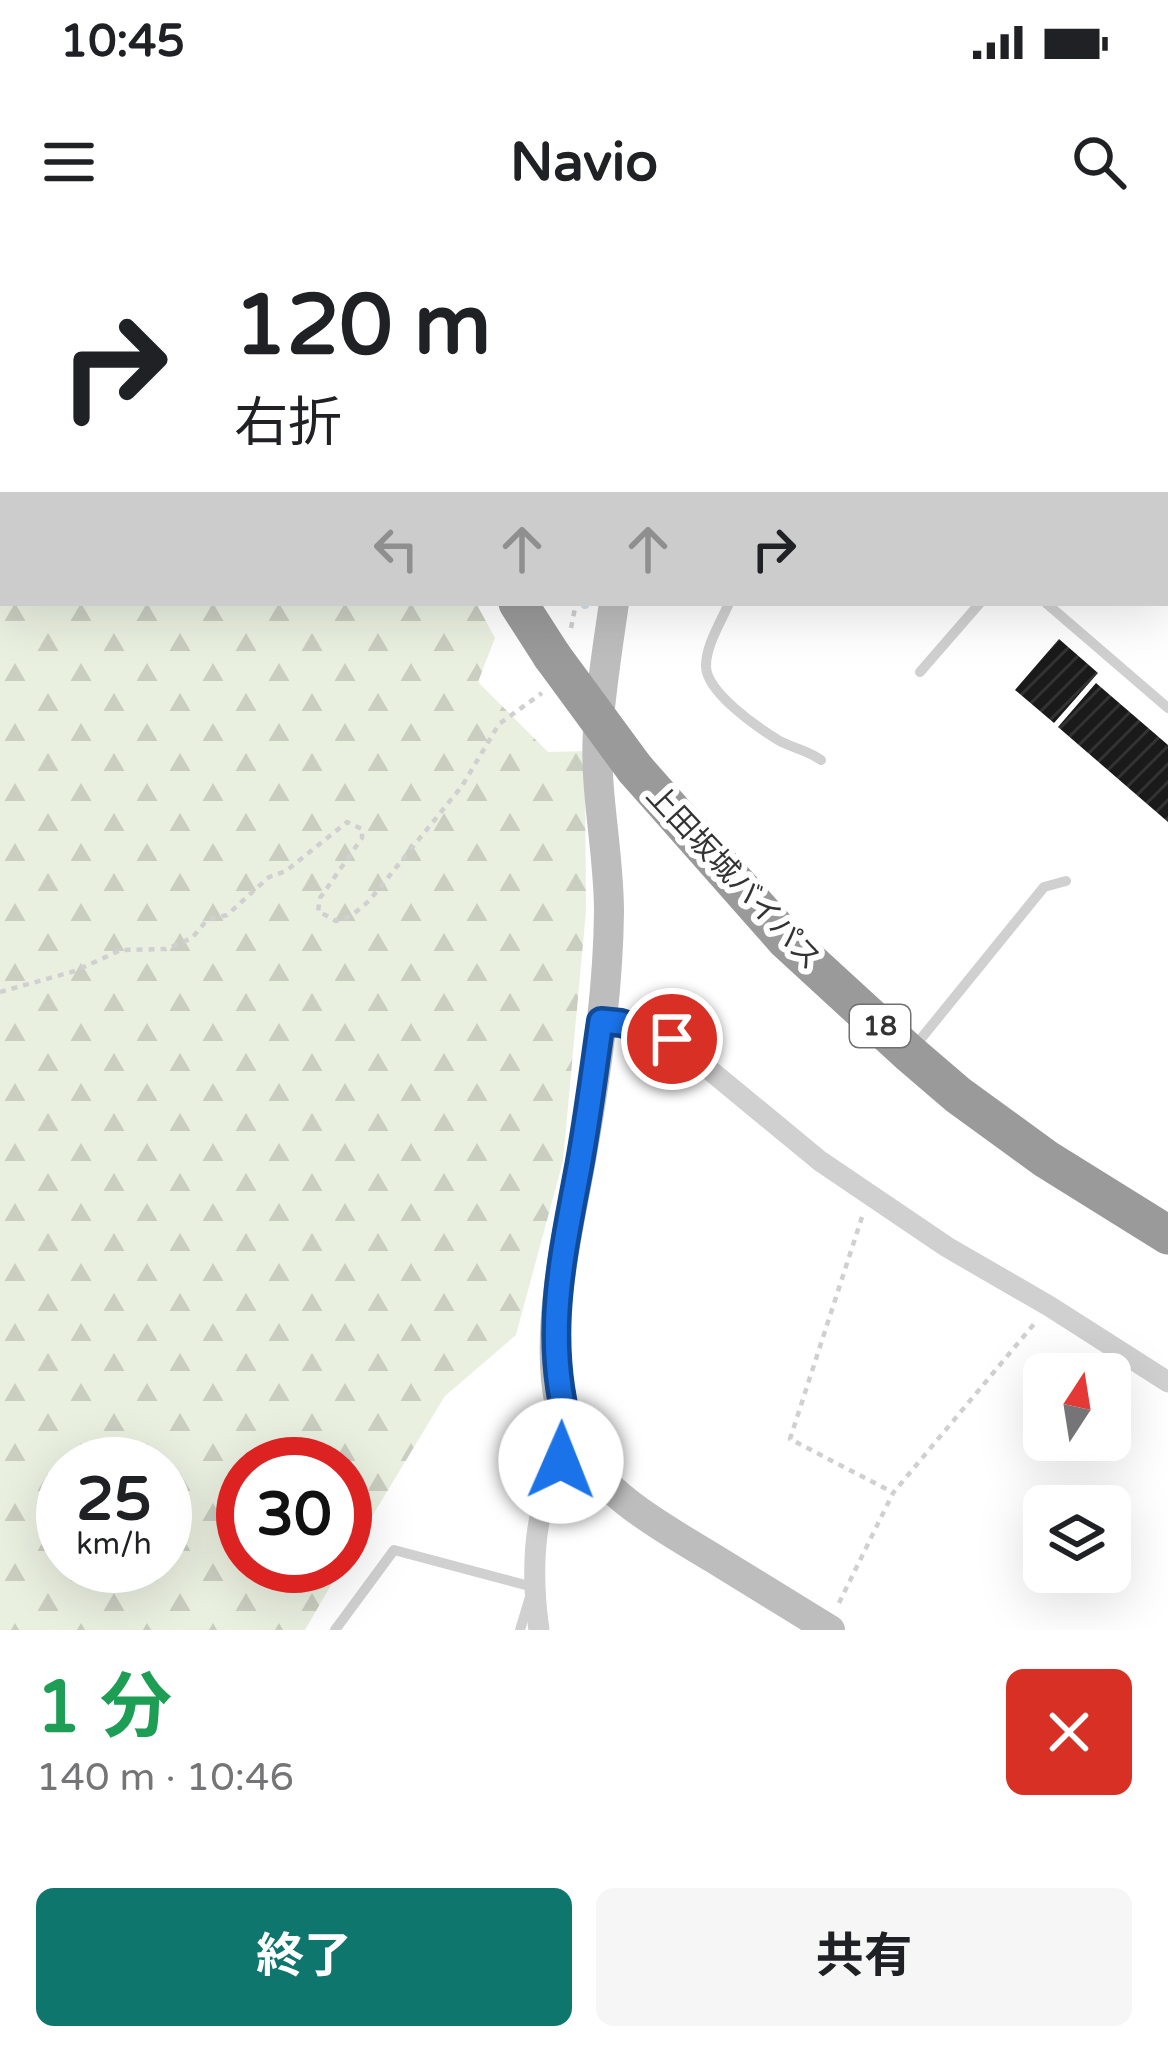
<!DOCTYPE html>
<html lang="ja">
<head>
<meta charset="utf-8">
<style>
  :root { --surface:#fff; --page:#f6f6f6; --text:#202124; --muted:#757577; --accent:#0f766e }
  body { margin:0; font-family:"Varela Round","Noto Sans JP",sans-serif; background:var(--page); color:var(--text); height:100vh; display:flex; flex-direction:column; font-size:45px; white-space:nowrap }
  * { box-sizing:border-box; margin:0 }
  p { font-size:39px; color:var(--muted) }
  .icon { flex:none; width:66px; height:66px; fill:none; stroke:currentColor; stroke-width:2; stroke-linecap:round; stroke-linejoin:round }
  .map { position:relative; height:1390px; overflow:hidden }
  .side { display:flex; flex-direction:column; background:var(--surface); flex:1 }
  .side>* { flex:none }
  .guide { position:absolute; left:0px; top:0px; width:1170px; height:366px; box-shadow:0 12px 48px #0002; background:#fff; color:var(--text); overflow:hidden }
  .needle { width:78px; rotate:12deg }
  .tools { position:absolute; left:1023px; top:1113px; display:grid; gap:24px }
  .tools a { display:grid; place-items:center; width:108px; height:108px; border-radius:18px; background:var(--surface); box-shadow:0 12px 48px #0002; font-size:60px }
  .speed { position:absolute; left:36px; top:1197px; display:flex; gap:24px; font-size:60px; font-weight:700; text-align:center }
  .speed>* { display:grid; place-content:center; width:156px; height:156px; border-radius:50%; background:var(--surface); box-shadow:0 12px 48px #0002; line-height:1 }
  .speed small { font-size:30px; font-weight:400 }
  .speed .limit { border:18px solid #d22; background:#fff; color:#111 }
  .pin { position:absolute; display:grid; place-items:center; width:102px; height:102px; color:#fff; margin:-51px; border:6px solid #fff; border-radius:50%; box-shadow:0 3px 12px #0007 }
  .me { position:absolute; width:132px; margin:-66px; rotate:1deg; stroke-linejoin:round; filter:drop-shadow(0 0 9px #0008) }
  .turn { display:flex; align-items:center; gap:42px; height:252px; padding:0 36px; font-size:54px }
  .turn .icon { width:156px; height:156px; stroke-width:2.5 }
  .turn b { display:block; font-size:84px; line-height:102px }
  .lanes { display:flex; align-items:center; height:114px; padding:0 36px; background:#0003; justify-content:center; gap:60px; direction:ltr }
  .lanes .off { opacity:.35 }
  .round { display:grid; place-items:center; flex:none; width:126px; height:126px; border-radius:18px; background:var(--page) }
  .head { display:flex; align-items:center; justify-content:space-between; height:204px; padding:0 36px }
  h1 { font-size:72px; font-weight:700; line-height:90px; color:#1e9e55 }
  .action { display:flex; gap:24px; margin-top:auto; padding:24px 36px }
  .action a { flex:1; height:138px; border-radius:18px; background:var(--accent); color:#fff; font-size:48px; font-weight:700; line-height:138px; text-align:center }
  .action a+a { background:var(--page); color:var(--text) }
  .status { display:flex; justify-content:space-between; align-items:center; height:84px; padding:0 60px; background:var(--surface); direction:ltr }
  .status svg { height:33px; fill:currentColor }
  header { display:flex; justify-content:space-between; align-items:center; height:156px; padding:0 36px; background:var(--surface); font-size:54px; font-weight:700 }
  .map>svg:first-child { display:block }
</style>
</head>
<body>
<div class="status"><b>10:45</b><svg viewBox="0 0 49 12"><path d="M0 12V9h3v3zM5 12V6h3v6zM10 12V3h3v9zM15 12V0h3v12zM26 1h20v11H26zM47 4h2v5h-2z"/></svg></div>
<header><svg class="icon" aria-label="menu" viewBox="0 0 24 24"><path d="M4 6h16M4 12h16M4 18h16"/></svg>Navio<svg class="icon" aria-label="search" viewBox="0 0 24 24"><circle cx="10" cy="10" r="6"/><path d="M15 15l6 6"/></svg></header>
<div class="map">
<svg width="1168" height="1390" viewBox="0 0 1168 1390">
  <defs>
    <pattern id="forest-firs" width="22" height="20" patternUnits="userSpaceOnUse" patternTransform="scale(3)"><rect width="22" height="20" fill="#eaf0e0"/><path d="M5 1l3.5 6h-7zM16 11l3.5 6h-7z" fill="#c9cec1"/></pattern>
    <pattern id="park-tufts" width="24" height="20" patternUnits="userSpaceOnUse" patternTransform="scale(3)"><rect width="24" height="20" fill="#eaf0e0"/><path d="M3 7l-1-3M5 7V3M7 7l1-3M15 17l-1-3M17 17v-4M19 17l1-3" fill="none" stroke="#c9cec1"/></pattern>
    <pattern id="building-hatch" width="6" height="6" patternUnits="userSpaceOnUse" patternTransform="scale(3)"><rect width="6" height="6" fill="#1a1a1a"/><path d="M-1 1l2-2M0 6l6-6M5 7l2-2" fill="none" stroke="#333"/></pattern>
  </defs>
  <rect width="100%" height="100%" fill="#fff"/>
  <path fill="#eaf0e0" d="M572 0H760L759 3H572Z"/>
  <path fill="url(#forest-firs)" fill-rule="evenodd" d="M0 0H529V3H3V363H476L495 398 478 442 548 512 585 511 586 671 563 921 516 1095 445 1156 345 1321V1224H243V1326H342L305 1390H0ZM63 1224H165V1326H63Z"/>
  <path fill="url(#park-tufts)" d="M868 0H1168V211L1167 3H867Z"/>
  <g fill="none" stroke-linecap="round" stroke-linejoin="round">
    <path stroke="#cce4f1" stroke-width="8" d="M607 3 608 0
      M585 365V363"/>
  </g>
  <path fill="url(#building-hatch)" d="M1059 399 1098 433 1054 483 1015 450Z
    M1096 443 1168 505V582L1058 487Z"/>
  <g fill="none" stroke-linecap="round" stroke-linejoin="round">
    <path stroke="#d6d6d6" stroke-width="39" stroke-dasharray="39 20" stroke-linecap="butt" d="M316 0 317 3"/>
    <path stroke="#d0d0d0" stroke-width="4.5" stroke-dasharray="6 6" stroke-linecap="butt" d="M571 388 576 363
      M0 752 75 731 121 710 166 709 192 698 207 680 227 675 269 637 286 631 347 582 362 589V598L320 658 318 671 336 681 351 676 369 661 462 546 499 484 542 453
      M862 977 790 1199 892 1252
      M839 1363 893 1253 1034 1084"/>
    <path stroke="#d0d0d0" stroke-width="10" d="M1167 219 1168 220
      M729 363C721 382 706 405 706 426 706 452 757 487 778 500 792 508 807 510 821 520
      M1046 363 1168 468
      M920 432 980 363
      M915 806 1044 647 1066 641
      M335 1390 394 1310 533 1347 520 1390"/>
    <path stroke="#d0d0d0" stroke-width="21" d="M1064 0 1067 3
      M778 3 779 0
      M1167 103 1168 104
      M601 781 621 783 672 799 820 921 947 1007 1049 1066 1168 1142
      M539 1390C532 1341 532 1291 549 1244 555 1229 565 1214 572 1200"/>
    <path stroke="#bdbdbd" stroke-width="30" d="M614 363C608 405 601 448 598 490 594 550 609 611 609 672 608 756 595 842 580 925 566 1001 534 1134 574 1203 605 1257 662 1287 713 1318 752 1342 791 1366 830 1390"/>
    <path stroke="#9a9a9a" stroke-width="39" d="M518 363 552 416
      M635 529 787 701 909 813 958 855 1046 919 1168 995"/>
    <path stroke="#9a9a9a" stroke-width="39" d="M552 416 635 529"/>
  </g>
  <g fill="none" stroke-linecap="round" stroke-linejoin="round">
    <g stroke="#114b97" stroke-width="30">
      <path id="route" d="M561 1221 572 1200C542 1104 561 1023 579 927 588 878 594 829 601 781L621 783 672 799"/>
    </g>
    <use href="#route" stroke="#1a73e8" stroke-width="21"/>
  </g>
  <g text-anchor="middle" stroke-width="12" stroke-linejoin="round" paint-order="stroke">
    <rect fill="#fff" stroke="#707070" stroke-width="3" x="850" y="765" width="60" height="42" rx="9"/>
    <g font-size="27" font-weight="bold" fill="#333">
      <text x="880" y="795">18</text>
    </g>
    <g font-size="30" fill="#333" stroke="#fff">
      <text transform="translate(734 637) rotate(47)" y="10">上田坂城バイパス</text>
    </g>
  </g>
</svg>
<div class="tools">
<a><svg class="needle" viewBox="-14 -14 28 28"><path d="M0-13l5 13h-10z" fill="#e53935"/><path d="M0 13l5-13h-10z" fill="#757577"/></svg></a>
<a><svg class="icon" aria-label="layers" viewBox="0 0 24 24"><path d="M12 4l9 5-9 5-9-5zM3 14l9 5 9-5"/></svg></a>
</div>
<div class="speed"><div>25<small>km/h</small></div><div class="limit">30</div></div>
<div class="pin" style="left:672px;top:799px;background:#d93025"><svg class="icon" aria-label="arrive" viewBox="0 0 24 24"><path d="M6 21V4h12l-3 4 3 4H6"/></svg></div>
<svg class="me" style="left:561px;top:1221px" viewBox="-20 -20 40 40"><circle r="19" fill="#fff"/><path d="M0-13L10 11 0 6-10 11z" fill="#1a73e8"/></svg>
<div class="guide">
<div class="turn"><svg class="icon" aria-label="right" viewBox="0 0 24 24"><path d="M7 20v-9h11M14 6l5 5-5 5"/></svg><div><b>120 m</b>右折</div></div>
<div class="lanes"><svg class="icon off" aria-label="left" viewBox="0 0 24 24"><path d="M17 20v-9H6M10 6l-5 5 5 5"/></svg><svg class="icon off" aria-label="ahead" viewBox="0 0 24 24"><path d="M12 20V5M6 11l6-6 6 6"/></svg><svg class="icon off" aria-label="ahead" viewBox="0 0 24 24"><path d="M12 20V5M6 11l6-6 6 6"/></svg><svg class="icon" aria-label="right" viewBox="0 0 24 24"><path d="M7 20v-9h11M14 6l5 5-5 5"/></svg></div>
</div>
</div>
<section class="side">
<div class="head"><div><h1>1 分</h1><p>140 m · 10:46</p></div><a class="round" style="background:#d93025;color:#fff"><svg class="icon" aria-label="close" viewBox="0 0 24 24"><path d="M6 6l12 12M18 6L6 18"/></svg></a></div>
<div class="action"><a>終了</a><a>共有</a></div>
</section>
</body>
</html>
